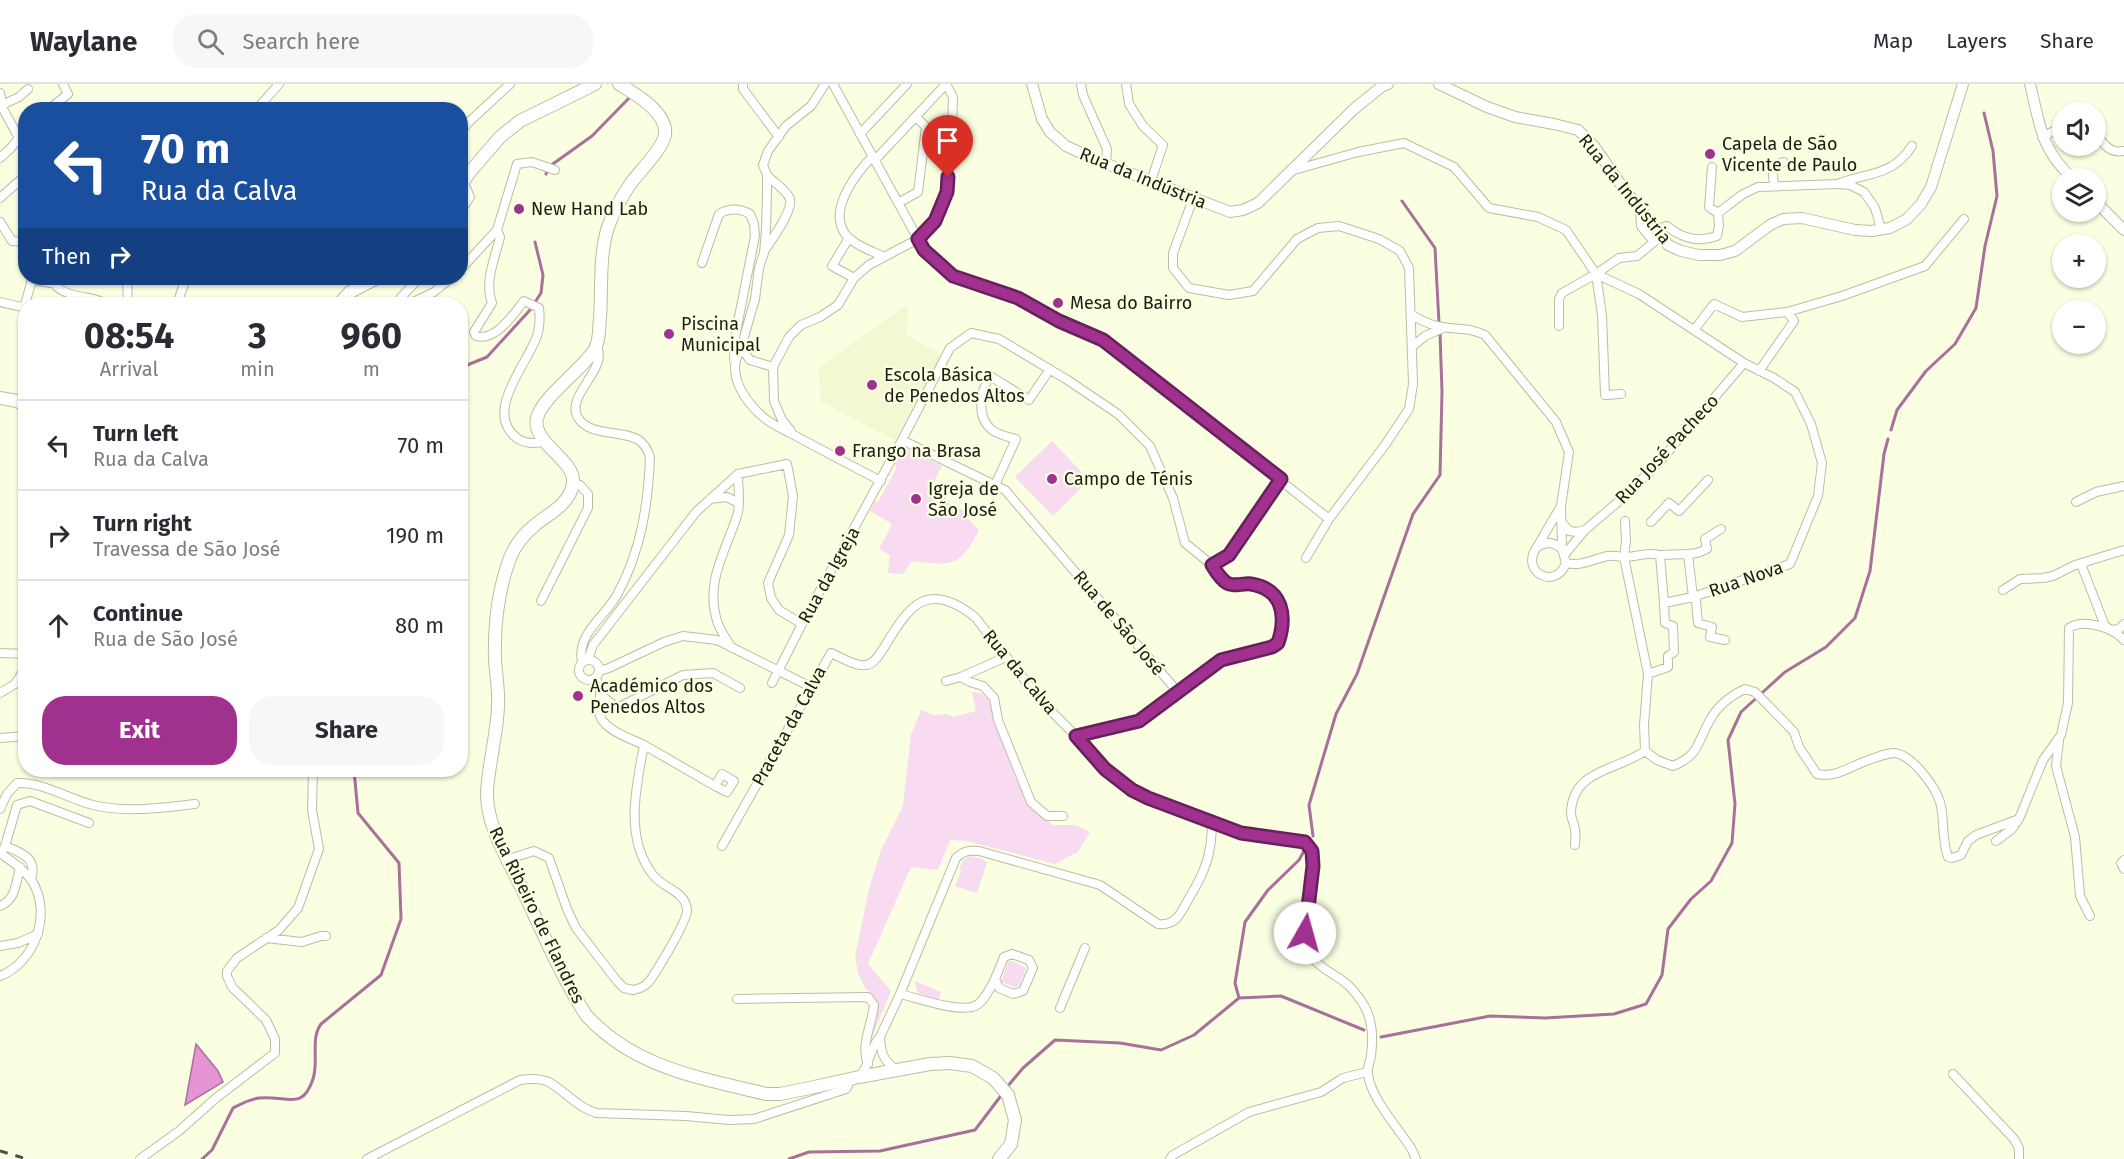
<!DOCTYPE html>
<html lang="en">
<head>
<meta charset="utf-8">
<style>
  :root { --surface:#fff; --page:#f7f7f7; --text:#2b2b33; --muted:#7c7c81; --line:#e1e1e2; --accent:#a0318f }
  body { margin:0; font-family:"Fira Sans",sans-serif; background:var(--page); color:var(--text); height:100vh; display:flex; flex-direction:column; font-size:22px; white-space:nowrap }
  * { box-sizing:border-box; margin:0 }
  p { font-size:20px; color:var(--muted) }
  .icon { flex:none; width:33px; height:33px; fill:none; stroke:currentColor; stroke-width:2; stroke-linecap:round; stroke-linejoin:round }
  .map { position:relative; flex:1; overflow:hidden }
  .panel { position:absolute; left:18px; top:213px; width:450px; height:480px; display:flex; flex-direction:column; background:var(--surface); border-radius:24px; box-shadow:0 2px 4px #0004 }
  .panel>* { flex:none }
  .top-card { position:absolute; left:18px; top:18px; width:450px; height:183px; border-radius:24px; box-shadow:0 2px 4px #0004; background:#1a4fa0; color:#fff; overflow:hidden }
  .controls { position:absolute; left:2052px; top:18px; display:grid; gap:12px }
  .controls a { display:grid; place-items:center; width:54px; height:54px; border-radius:50%; background:var(--surface); box-shadow:0 2px 4px #0004; font-size:30px }
  .pin { position:absolute; display:grid; place-items:center; width:51px; height:51px; color:#fff; margin:-62px -26px; border-radius:50% 50% 50% 0; rotate:-45deg; box-shadow:0 0 6px #0007 }
  .pin .icon { rotate:45deg }
  .me { position:absolute; width:66px; margin:-33px; rotate:7deg; stroke-linejoin:round; filter:drop-shadow(0 0 4px #0008) }
  .turn { display:flex; align-items:center; gap:21px; height:126px; padding:0 24px; font-size:27px }
  .turn .icon { width:78px; height:78px; stroke-width:2.5 }
  .turn b { display:block; font-size:42px; line-height:51px }
  .then { display:flex; align-items:center; height:57px; padding:0 24px; background:#0003; gap:12px; font-size:22px }
  .eta { display:flex; justify-content:space-evenly; align-items:center; height:102px; text-align:center }
  .eta b { font-size:36px; font-weight:700; line-height:42px }
  .button { display:flex; gap:12px; margin-top:auto; padding:12px 24px }
  .button a { flex:1; height:69px; border-radius:24px; background:var(--accent); color:#fff; font-size:24px; font-weight:700; line-height:69px; text-align:center }
  .button a+a { background:var(--page); color:var(--text) }
  ul { padding:0; list-style:none }
  li { display:flex; align-items:center; gap:18px; height:90px; padding:0 24px; border-top:2px solid var(--line) }
  li div { flex:1 }
  li b { display:block; font-size:22px }
  li em { font-style:normal }
  header { display:flex; align-items:center; gap:36px; box-sizing:border-box; height:84px; padding:0 30px; background:var(--surface); border-bottom:2px solid var(--line) }
  header strong { font-size:28px }
  nav { display:flex; gap:33px; margin-inline-start:auto; font-size:21px }
  .search { width:420px; height:54px; background:var(--page); display:flex; align-items:center; gap:15px; box-sizing:border-box; padding:0 21px; border-radius:24px; color:var(--muted); font-size:22px }
  .map>svg:first-child { display:block }
</style>
</head>
<body>
<header>
<strong>Waylane</strong>
<div class="search"><svg class="icon" aria-label="search" viewBox="0 0 24 24"><circle cx="10" cy="10" r="6"/><path d="M15 15l6 6"/></svg>Search here</div>
<nav><a>Map</a><a>Layers</a><a>Share</a></nav>
</header>
<div class="map">
<svg width="2124" height="1075" viewBox="0 0 2124 1075">
  <rect width="100%" height="100%" fill="#fbffe2"/>
  <path fill="#f3f7d2" d="M907 221 908 239 905 250 942 271 895 356 821 318 818 284Z"/>
  <path fill="#f8daf1" d="M1052 357 1089 396 1053 432 1015 393Z
    M902 362 942 382 931 403 934 407 946 413 945 417 964 427 967 434 979 446C960 483 953 482 912 477L903 490 888 489 890 471 879 465 892 440 870 427 875 417 878 418 896 385 895 378Z
    M972 608 981 609 988 615 1013 687 1028 722 1053 741H1076L1090 748 1078 768 1055 780 967 757 950 756 938 786 911 783 868 880 891 907 870 958 878 922 874 912 865 904 858 889 855 872 870 801 881 766 903 722 911 651 921 626 933 631 947 630 953 633 976 627Z
    M970 772 983 775 987 779 977 809 955 802 961 787 959 785 964 776Z
    M1012 877 1026 884 1019 902 1014 903 1001 898 1008 878Z
    M915 897 941 908 938 918 917 908Z"/>
  <path fill="#e694d5" stroke="#a9709b" stroke-width="1.5" d="M196 960 218 987 223 998 185 1021Z"/>
  <g fill="none" stroke-linecap="round" stroke-linejoin="round">
    <path stroke="#a9709b" stroke-width="3" d="M546 90 550 82 592 52 632 11
      M1402 117 1435 164 1439 239
      M460 284 487 273 530 226 541 209 543 191 535 158
      M1891 346 1897 326 1926 287 1955 260 1976 224 1985 162 1997 112 1993 67 1984 29
      M1313 752 1309 721 1336 630 1357 590 1413 430 1440 391 1442 308 1440 249
      M1239 914 1235 899 1245 838 1268 806 1299 776 1304 767
      M1381 953 1490 932 1545 934 1614 930 1646 920 1662 891 1668 845 1691 815 1711 797 1732 759 1735 720 1728 656 1741 628 1785 588 1826 563 1855 534 1870 487 1884 370 1888 355
      M1007 1003 1023 984 1055 956 1120 959 1161 966 1194 951 1239 914 1281 912 1364 946
      M202 1075 212 1066 233 1024C241 1020 250 1015 259 1014 287 1011 302 1028 313 995 319 977 310 955 321 940L381 891 401 835 399 779 358 729 354 686
      M789 1075 809 1068 880 1067 975 1046 1003 1009"/>
    <g stroke="#bbbea3" stroke-width="10">
      <path id="minor" d="M743 0V5L779 53
        M825 0 811 22 786 42 768 67 763 81 767 91V109L766 145 764 169 759 184 755 215 740 267C726 290 745 317 762 332 769 339 781 344 790 349 820 365 850 381 881 397
        M833 0 924 166 953 192 1018 215 1059 237 1103 256 1329 435 1385 361 1409 325 1413 300 1409 184 1400 167 1379 155 1339 142 1318 144 1297 155 1253 207 1229 211 1189 204 1173 184V169L1193 115
        M1081 0 1083 11 1107 65 1106 79
        M1126 0 1129 20 1143 42 1163 61 1151 97
        M0 9 3 25 19 54
        M2 21 19 13 28 5
        M48 26 68 10 63 0
        M256 26 279 0
        M460 48 470 37 510 0
        M2096 49C2103 60 2110 70 2124 67
        M860 50 907 0
        M2042 53 2062 43
        M873 72C857 88 829 124 844 148 851 160 872 167 884 173
        M0 74 10 65 19 54H26
        M1712 83 1709 123 1718 129
        M1294 86 1358 68 1404 59 1454 83 1489 124 1538 133 1566 146 1596 190 1639 210 1744 279 1774 294 1795 308 1811 340 1822 379 1818 412 1790 480 1693 513 1688 470 1660 471 1664 519
        M1840 99C1871 88 1892 92 1912 62
        M1774 101 1772 82 1784 78
        M0 114 26 91
        M898 119 918 108 926 43 916 33
        M460 128 470 113 464 99
        M1718 129 1743 110 1758 103 1837 100 1850 101 1864 108 1875 124 1881 145
        M0 138 12 157 26 158
        M497 146 517 80 532 78 555 86
        M1655 146 1667 142C1681 154 1699 159 1717 152L1719 142 1718 129
        M849 154 832 182 854 194
        M765 166C772 155 793 127 790 115 787 106 773 98 767 91
        M702 179 719 130C729 124 739 124 750 130L754 140 755 152 735 253 734 276
        M460 186 497 146 500 153C495 174 484 198 492 219L474 248 476 252C495 258 513 231 524 217L539 224C540 233 540 243 537 252 527 281 482 329 518 355 527 360 536 360 545 357
        M1596 190 1602 231 1605 311 1621 310
        M56 194 57 203C71 215 91 211 107 220
        M127 194 128 220
        M0 218 26 224
        M177 220 186 194
        M395 220 419 194
        M409 220 434 208 451 194
        M24 224 31 199 33 196 57 200
        M1412 231C1422 237 1432 242 1443 243 1460 246 1468 243 1485 251L1556 338 1569 368 1561 422 1562 465 1566 479C1556 507 1519 488 1537 463 1546 457 1554 458 1562 465
        M1559 242V215L1562 209 1596 190 1619 174 1637 172 1654 158 1641 142 1640 127
        M1694 246 1714 220 1742 233 1787 228 1842 212 1925 182 1964 135
        M971 249 999 255 1066 295 1118 330 1150 362 1173 414 1185 459 1212 481 1219 492 1228 500H1251L1272 507 1279 516 1282 548 1278 559 1272 563 1221 576 1177 607 1005 406 902 356 950 264Z
        M1413 262 1425 252 1443 244
        M740 267 745 269 750 276 773 283
        M773 283 789 253 801 241 820 233 838 221 854 194 869 181 918 155 935 137 947 108 952 44 953 13 946 0 875 76
        M773 283 774 317 782 336 791 347
        M1759 287 1794 237 1787 228
        M995 401 1016 355C1009 353 998 351 992 346 976 333 980 308 990 292L1029 316 1050 285
        M710 415 727 413 738 419
        M2076 418 2096 408 2124 402
        M1561 437 1569 447 1577 448 1585 446
        M1625 437 1626 457 1624 473 1648 590 1644 641 1645 667 1657 676 1673 682C1700 671 1697 658 1710 636 1718 621 1730 612 1745 605L1755 608 1794 648 1799 663 1817 690C1836 694 1849 683 1866 677 1874 674 1884 670 1893 669 1911 669 1935 702 1940 718 1945 736 1941 753 1948 773L1952 774 1961 771 1968 757 1976 751 2019 735
        M1651 438 1669 419 1679 427 1708 396
        M1537 463 1561 422
        M1565 470 1585 446 1625 412 1661 376 1744 279
        M1688 470 1697 469 1707 465 1705 455 1721 445
        M1306 474 1329 435
        M1566 479C1581 483 1593 475 1608 472 1613 471 1617 472 1622 473 1635 474 1646 467 1660 471
        M2081 480 2105 542 2111 546 2119 545 2124 540
        M1212 481 1229 471 1281 395
        M2003 506 2020 495 2043 494 2053 492 2075 481 2124 466
        M541 517 588 424V410L580 401 573 399
        M732 564C727 556 721 548 718 540 704 499 725 469 737 432 741 420 738 403 738 390L787 380 793 412 789 451 768 499 771 514 779 526 802 540
        M0 569 26 570
        M1006 573 961 593 970 598 983 602 994 614 998 636 1031 718 1047 732H1063
        M579 586a10 10 0 1 1 20 0a10 10 0 1 1-20 0Z
        M588 576 593 561 696 428 738 390
        M582 578C576 550 605 533 617 511 641 467 648 422 650 373 648 367 645 361 640 357 625 345 588 354 577 332 567 310 608 285 597 263
        M599 587 609 584 664 558 683 552 717 556 811 603
        M1648 590 1668 583V572L1674 568 1673 542 1665 539 1664 519 1693 513 1696 517 1698 539 1712 543 1710 553 1725 556
        M946 597 961 593
        M772 599 802 540 902 356
        M0 609 15 600 26 583
        M601 611 617 624 683 591 713 589 740 604
        M1076 652 1139 637 1177 607
        M0 654 26 652
        M2059 657 2056 682 2075 753 2080 812 2090 832
        M644 661 715 702 727 708 734 697 722 690 715 702
        M0 725 7 710 17 699C44 698 68 715 93 721 126 729 161 724 195 720
        M1996 757 2012 745 2019 735 2043 676 2061 651 2068 619 2069 544C2084 534 2113 544 2124 556
        M1575 761C1575 756 1576 751 1575 746 1575 740 1571 736 1571 729 1572 685 1619 686 1645 667
        M5 762 17 721 30 717 89 739
        M722 762 831 569C841 573 855 583 866 581 875 580 880 569 885 562 910 520 928 496 975 533L1042 618 1076 652 1105 685 1132 707 1163 721 1241 749 1305 758C1327 787 1296 834 1310 869 1316 883 1337 891 1348 901 1354 907 1361 916 1365 923 1373 939 1373 954 1371 972 1370 977 1367 984 1368 990 1370 1013 1398 1044 1411 1064L1416 1075
        M3 766 5 762C22 769 38 774 31 795
        M0 769C11 777 24 785 32 797 52 829 36 878 0 892
        M509 775 534 767 549 774 567 825 576 844 617 897 624 904 633 906C639 905 644 903 649 898 656 888 689 835 687 825 684 806 664 805 653 791 624 754 636 703 644 661 630 654 598 645 599 625 600 612 602 605 596 594
        M2124 776 2121 779 2124 785
        M0 822C16 816 16 798 20 783
        M266 854 302 858 321 852H326
        M0 862 18 859 38 850
        M900 910C917 914 959 929 975 922 984 918 990 904 995 895L999 904 1013 910 1023 907 1033 884 1029 876 1012 870 1004 873 995 895
        M737 915 868 913 874 921C872 941 860 961 868 980
        M1060 924 1085 864
        M880 953C881 969 883 976 896 986
        M1953 990 2014 1055 2019 1064V1075
        M859 993C871 980 869 964 880 953L900 910 956 774C964 767 968 766 979 767L1100 801 1158 840C1176 842 1180 830 1188 816 1205 788 1212 771 1212 737
        M140 1075 179 1047 216 1014 275 969V955L266 936 232 903 227 892V887L237 874 279 846 298 824 319 765 312 726 313 686
        M367 1075 520 996C530 995 540 994 549 998 566 1008 577 1023 596 1029L686 1032 729 1036 754 1035 846 1005 851 995
        M1170 1075 1173 1071 1249 1028 1321 1008 1343 994 1367 988"/>
    </g>
    <g stroke="#bbbea3" stroke-width="12">
      <path id="tertiary" d="M1032 0 1042 35 1050 48 1066 62 1094 75 1230 128 1243 126 1258 119 1354 25 1381 3 1388 0
        M1439 0 1487 23 1515 33 1554 40 1578 46 1594 62 1619 98 1668 161 1681 167 1699 171H1720L1735 167 1770 141 1783 135 1802 134 1855 146 1872 147 1890 144 1907 135 1921 120 1931 103 1963 0
        M2030 0C2040 40 2040 64 2072 94
        M2096 118 2124 146"/>
    </g>
    <g stroke="#bbbea3" stroke-width="14">
      <path id="secondary" d="M619 0C635 10 668 28 665 51 662 66 640 87 631 99 621 113 614 127 608 143 599 171 602 205 600 233 599 243 600 256 595 265 584 284 542 313 537 334 531 359 576 376 573 399 570 421 549 429 535 441 524 450 515 461 510 474 498 506 494 542 495 576 496 591 499 607 498 622 497 650 489 678 487 707 486 744 510 778 525 811 544 851 562 894 586 931 634 984 701 994 766 1010H780L805 1005 859 993 930 980 950 979 972 982 993 994 1008 1011 1015 1036 1011 1060 999 1075
        M460 103 469 89 500 53 520 37 595 0
        M339 220 350 208 377 194
        M0 314 17 317 26 322"/>
    </g>
    <use href="#minor" stroke="#fff" stroke-width="8"/>
    <use href="#tertiary" stroke="#fff" stroke-width="10"/>
    <use href="#secondary" stroke="#fff" stroke-width="12"/>
    <path stroke="#4e4f41" stroke-width="3" stroke-dasharray="8 8" stroke-linecap="butt" d="M0 1067 27 1075"/>
  </g>
  <g fill="none" stroke-linecap="round" stroke-linejoin="round">
    <g stroke="#68205d" stroke-width="15">
      <path id="route" d="M948 93 947 108 935 137 918 155 924 166 953 192 1018 214 1059 237 1103 256 1281 395 1229 471 1212 481C1216 487 1220 495 1227 499 1233 503 1243 499 1251 500 1283 505 1287 532 1278 559L1272 563 1221 576 1139 637 1076 652 1105 685 1132 706 1148 714 1241 749 1305 758 1312 767 1313 782 1305 849"/>
    </g>
    <use href="#route" stroke="#a0318f" stroke-width="10"/>
  </g>
  <g fill="#a0318f" stroke="#fbffe2" stroke-width="2">
    <circle cx="1710" cy="70" r="6"/>
    <circle cx="519" cy="125" r="6"/>
    <circle cx="1058" cy="219" r="6"/>
    <circle cx="669" cy="250" r="6"/>
    <circle cx="872" cy="301" r="6"/>
    <circle cx="840" cy="367" r="6"/>
    <circle cx="1052" cy="395" r="6"/>
    <circle cx="916" cy="415" r="6"/>
    <circle cx="578" cy="612" r="6"/>
  </g>
  <g text-anchor="middle" stroke-width="4.5" stroke-linejoin="round" paint-order="stroke">
    <g font-size="18" fill="#1c1d13" stroke="#fbffe2" text-anchor="start">
      <text x="1722" y="66">Capela de São<tspan x="1722" dy="21">Vicente de Paulo</tspan></text>
      <text x="531" y="131">New Hand Lab</text>
      <text x="1070" y="225">Mesa do Bairro</text>
      <text x="681" y="246">Piscina<tspan x="681" dy="21">Municipal</tspan></text>
      <text x="884" y="297">Escola Básica<tspan x="884" dy="21">de Penedos Altos</tspan></text>
      <text x="852" y="373">Frango na Brasa</text>
      <text x="1064" y="401">Campo de Ténis</text>
      <text x="928" y="411">Igreja de<tspan x="928" dy="21">São José</tspan></text>
      <text x="590" y="608">Académico dos<tspan x="590" dy="21">Penedos Altos</tspan></text>
    </g>
    <g font-size="18" fill="#1c1d13" stroke="#fbffe2">
      <text transform="translate(1143 94) rotate(22)" y="6">Rua da Indústria</text>
      <text transform="translate(1625 105) rotate(51)" y="6">Rua da Indústria</text>
      <text transform="translate(1667 365) rotate(-47)" y="6">Rua José Pacheco</text>
      <text transform="translate(829 491) rotate(-61)" y="6">Rua da Igreja</text>
      <text transform="translate(1746 495) rotate(-19)" y="6">Rua Nova</text>
      <text transform="translate(1119 539) rotate(50)" y="6">Rua de São José</text>
      <text transform="translate(1020 588) rotate(50)" y="6">Rua da Calva</text>
      <text transform="translate(789 642) rotate(-61)" y="6">Praceta da Calva</text>
      <text transform="translate(537 831) rotate(64)" y="6">Rua Ribeiro de Flandres</text>
    </g>
  </g>
</svg>
<div class="controls">
<a><svg class="icon" aria-label="sound" viewBox="0 0 24 24"><path d="M4 9h4l5-4v14l-5-4H4zM17 9q2 3 0 6"/></svg></a>
<a><svg class="icon" aria-label="layers" viewBox="0 0 24 24"><path d="M12 4l9 5-9 5-9-5zM3 14l9 5 9-5"/></svg></a>
<a>+</a>
<a>−</a>
</div>
<div class="pin" style="left:948px;top:93px;background:#d93025"><svg class="icon" aria-label="arrive" viewBox="0 0 24 24"><path d="M6 21V4h12l-3 4 3 4H6"/></svg></div>
<svg class="me" style="left:1305px;top:849px" viewBox="-20 -20 40 40"><circle r="19" fill="#fff"/><path d="M0-13L10 11 0 6-10 11z" fill="#a0318f"/></svg>
<div class="top-card">
<div class="turn"><svg class="icon" aria-label="left" viewBox="0 0 24 24"><path d="M17 20v-9H6M10 6l-5 5 5 5"/></svg><div><b>70 m</b>Rua da Calva</div></div>
<div class="then">Then<svg class="icon" aria-label="right" viewBox="0 0 24 24"><path d="M7 20v-9h11M14 6l5 5-5 5"/></svg></div>
</div>
<section class="panel">
<div class="eta">
<div><b>08:54</b><p>Arrival</p></div>
<div><b>3</b><p>min</p></div>
<div><b>960</b><p>m</p></div>
</div>
<ul>
<li><svg class="icon" aria-label="left" viewBox="0 0 24 24"><path d="M17 20v-9H6M10 6l-5 5 5 5"/></svg><div><b>Turn left</b><p>Rua da Calva</p></div><em>70 m</em></li>
<li><svg class="icon" aria-label="right" viewBox="0 0 24 24"><path d="M7 20v-9h11M14 6l5 5-5 5"/></svg><div><b>Turn right</b><p>Travessa de São José</p></div><em>190 m</em></li>
<li><svg class="icon" aria-label="ahead" viewBox="0 0 24 24"><path d="M12 20V5M6 11l6-6 6 6"/></svg><div><b>Continue</b><p>Rua de São José</p></div><em>80 m</em></li>
</ul>
<div class="button"><a>Exit</a><a>Share</a></div>
</section>
</div>
</body>
</html>
